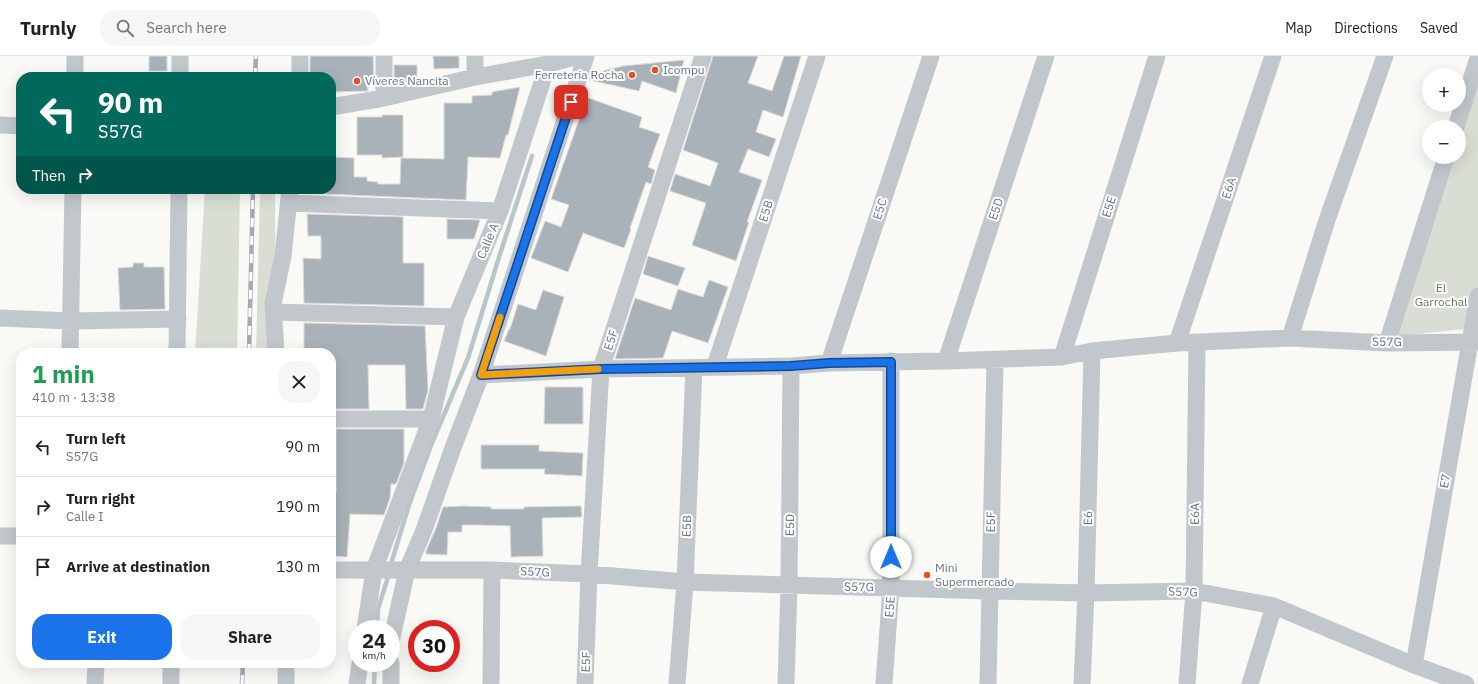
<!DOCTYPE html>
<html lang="en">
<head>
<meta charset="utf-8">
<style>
  :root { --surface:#fff; --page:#f6f6f6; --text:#202124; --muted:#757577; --line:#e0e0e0; --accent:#1a73e8 }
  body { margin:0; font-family:"IBM Plex Sans",sans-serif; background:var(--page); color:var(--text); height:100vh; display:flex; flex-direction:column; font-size:15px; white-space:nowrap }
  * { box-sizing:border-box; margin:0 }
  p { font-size:13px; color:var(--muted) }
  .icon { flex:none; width:22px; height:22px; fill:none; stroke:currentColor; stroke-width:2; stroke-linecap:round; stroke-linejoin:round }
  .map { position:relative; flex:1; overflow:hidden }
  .sheet { position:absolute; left:16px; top:292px; width:320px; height:320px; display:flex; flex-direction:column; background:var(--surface); border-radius:16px; box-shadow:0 4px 16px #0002 }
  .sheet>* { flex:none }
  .hud { position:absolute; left:16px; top:16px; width:320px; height:122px; border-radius:16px; box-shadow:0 4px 16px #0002; background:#00695c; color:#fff; overflow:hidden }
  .controls { position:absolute; left:1422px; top:12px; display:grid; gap:8px }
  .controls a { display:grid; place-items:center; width:44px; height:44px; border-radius:50%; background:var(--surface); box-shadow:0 4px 16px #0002; font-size:20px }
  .speed { position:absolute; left:348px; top:564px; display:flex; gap:8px; font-size:20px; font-weight:700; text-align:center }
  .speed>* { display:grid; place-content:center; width:52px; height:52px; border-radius:50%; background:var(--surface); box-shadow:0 4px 16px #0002; line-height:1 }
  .speed small { font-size:10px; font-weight:400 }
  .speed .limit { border:6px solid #d22; background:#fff; color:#111 }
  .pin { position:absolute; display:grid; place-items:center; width:34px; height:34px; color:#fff; margin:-17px; border-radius:8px; box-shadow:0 2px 6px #0006 }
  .me { position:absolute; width:44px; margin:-22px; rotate:0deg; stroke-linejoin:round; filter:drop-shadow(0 0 3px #0008) }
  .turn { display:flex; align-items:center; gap:14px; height:84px; padding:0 16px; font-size:18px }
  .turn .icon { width:52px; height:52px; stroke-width:2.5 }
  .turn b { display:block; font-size:28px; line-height:34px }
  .then { display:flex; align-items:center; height:38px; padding:0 16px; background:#0003; gap:8px; font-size:15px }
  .round { display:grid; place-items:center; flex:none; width:42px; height:42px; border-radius:16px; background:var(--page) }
  .head { display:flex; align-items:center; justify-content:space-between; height:68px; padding:0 16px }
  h1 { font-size:24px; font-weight:700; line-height:30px; color:#1e9e55 }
  .cta { display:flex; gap:8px; margin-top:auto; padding:8px 16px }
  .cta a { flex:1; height:46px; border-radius:16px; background:var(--accent); color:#fff; font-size:16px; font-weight:700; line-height:46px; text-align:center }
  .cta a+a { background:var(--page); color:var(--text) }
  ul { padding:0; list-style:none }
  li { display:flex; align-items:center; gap:12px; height:60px; padding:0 16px; border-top:1px solid var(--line) }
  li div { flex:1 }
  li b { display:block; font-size:15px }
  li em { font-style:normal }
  header { display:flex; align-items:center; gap:24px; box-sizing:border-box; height:56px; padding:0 20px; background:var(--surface); border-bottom:1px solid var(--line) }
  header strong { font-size:19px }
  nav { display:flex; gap:22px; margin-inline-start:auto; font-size:14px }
  .search { width:280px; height:36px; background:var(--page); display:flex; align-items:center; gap:10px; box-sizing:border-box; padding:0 14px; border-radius:16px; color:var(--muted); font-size:15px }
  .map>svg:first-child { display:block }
</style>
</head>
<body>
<header>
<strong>Turnly</strong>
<div class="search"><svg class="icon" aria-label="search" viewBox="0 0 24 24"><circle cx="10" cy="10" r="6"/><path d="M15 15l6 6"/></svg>Search here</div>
<nav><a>Map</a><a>Directions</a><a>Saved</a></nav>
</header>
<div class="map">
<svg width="1478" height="628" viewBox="0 0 1478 628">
  <rect width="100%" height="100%" fill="#f9f9f6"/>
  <path fill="#d9ded5" d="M1478 4V253L1475 272 1388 281 1446 101H1459V71Z
    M205 133H240L237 297H195Z
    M260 133H275L276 297H256Z"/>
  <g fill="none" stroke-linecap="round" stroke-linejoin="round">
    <path stroke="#b8c6ca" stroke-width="4.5" d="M391 508 409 449 432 387 468 302 500 198 532 100
      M377 573 378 553 388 521
      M374 628 375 607"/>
  </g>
  <path fill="#a8b2b8" stroke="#dbdbd8" d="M149 0H167V15H149Z
    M310 0H373L374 26H367L368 35 331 36V21H310Z
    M433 0H459V12L434 13Z
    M713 0H758L748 27 772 35 784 0H801L783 61 763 54 756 76 776 83 769 101 748 93 739 116 762 124 747 166H749L736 205 692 189 706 147 670 135 675 118 710 130 718 107 683 94Z
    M684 4 676 37 642 25 639 35 589 24 591 18 623 10Z
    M394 9H417V24L410 26H394Z
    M520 31 508 79H506L500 102 468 101 466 144 302 137V133H331V101L354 102V121H367V125L378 126V128H400L401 102 444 103V47H472V40L492 39V36Z
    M583 40 642 61 639 71 660 78 648 111 655 114 651 128 646 126 630 172 631 173 624 192 583 177 568 216 531 202 545 165 561 171 569 149 551 143 580 61 577 60Z
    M382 59H403V101L382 102V99H357V61H382Z
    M307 158 403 161V207H424V250L304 247 303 202 321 203V180H308Z
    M447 163 480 164 474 183H447Z
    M648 200 685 212 678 230 643 218Z
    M133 207H144V211H164L165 253 120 254 118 212 133 211Z
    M709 224 728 231 708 287 672 275 663 302 615 303 635 242 671 254 678 233 703 241Z
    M543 234 564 241 546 300 504 285 509 273H510L518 248 536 254Z
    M304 267 425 270 428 334 423 353H406L405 309H368L369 353H334V306H331V297H304Z
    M545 331H583V368H544Z
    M336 373H404V407L396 428H391L390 442 384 459 350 458 347 501 332 500 334 475H331V436H336Z
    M481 389H539V395L583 397 582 420 544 418 545 413H481Z
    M464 450 491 451V453H524V451L581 450 582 461 542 462 543 500 511 501 510 470 479 469H462V476H448L447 499 426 498V495L436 472 443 451Z"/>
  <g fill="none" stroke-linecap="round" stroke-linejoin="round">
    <path stroke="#c2c7cb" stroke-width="17" d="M180 0V21
      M75 21V0
      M300 21V0
      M475 21V0
      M384 42V0
      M331 51 384 42 475 21 548 8 579 0
      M0 69 21 70
      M1456 71 1478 2
      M289 147 500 155
      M274 256 456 261
      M0 262 71 265 178 263
      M1290 282 1327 164 1385 0
      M1177 287 1273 0
      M1387 287 1446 101
      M70 297 73 133
      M177 297 179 133
      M276 297 273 248 283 200 290 133
      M1062 301 1157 0
      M946 305 1046 0
      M829 307 931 0
      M715 310 817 0
      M481 319 601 313 791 310 829 307 946 305 1062 301 1092 295 1177 287 1290 282 1387 287 1478 286
      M331 363H431
      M0 480H21
      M331 514H492L589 518 685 526 990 535 1086 537 1194 535 1274 550 1414 609 1466 628
      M365 573 374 514 431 363 456 261 500 155 548 8
      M391 586 407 514 424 474 454 389 481 319 586 0
      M391 607V628
      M1414 609 1478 240
      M95 628 96 607
      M171 628V607
      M286 628V607
      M357 628 360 607
      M491 628 492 514
      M585 628 589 518 601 313 703 0
      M677 628 685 526 694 312
      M786 628 789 529 791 310
      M884 628 891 531V305
      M988 628 995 304
      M1082 628 1086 537 1092 295
      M1187 628 1194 535 1197 287
      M1250 628 1274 550"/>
    <g stroke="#a3abb1" stroke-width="4.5">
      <path id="rail" d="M255 21 256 0
        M249 297 253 133
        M242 628 243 607"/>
    </g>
    <use href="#rail" stroke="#fff" stroke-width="3" stroke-dasharray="9" stroke-linecap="butt"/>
  </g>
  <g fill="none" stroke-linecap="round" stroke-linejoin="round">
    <g stroke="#114b97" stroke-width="10">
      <path id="route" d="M571 46 481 319 601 313 791 310 829 307 891 306V501"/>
    </g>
    <use href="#route" stroke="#1a73e8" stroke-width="7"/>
    <path stroke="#f59e0b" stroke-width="7" d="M500 261 481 319 598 313"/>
  </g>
  <g fill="#ef4d20" stroke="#fff" stroke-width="1.5">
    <circle cx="655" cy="14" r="4"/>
    <circle cx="632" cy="19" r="4"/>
    <circle cx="357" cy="25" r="4"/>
    <circle cx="927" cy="519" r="4"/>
  </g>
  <g text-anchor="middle" stroke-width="4" stroke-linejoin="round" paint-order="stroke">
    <g font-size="12" fill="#627583" stroke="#fff" text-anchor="start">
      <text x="663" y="18">Icompu</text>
      <text x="624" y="23" text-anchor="end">Ferreteria Rocha</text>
      <text x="365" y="29">Víveres Nancita</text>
      <text x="935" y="516">Mini<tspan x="935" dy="14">Supermercado</tspan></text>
    </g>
    <g font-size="12" fill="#627583" stroke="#fff">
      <text transform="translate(1229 132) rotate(-72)" y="4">E6A</text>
      <text transform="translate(1109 151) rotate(-73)" y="4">E5E</text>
      <text transform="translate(880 153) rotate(-72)" y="4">E5C</text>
      <text transform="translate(996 153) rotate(-72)" y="4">E5D</text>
      <text transform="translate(766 155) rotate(-72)" y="4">E5B</text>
      <text transform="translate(488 185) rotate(-67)" y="4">Calle A</text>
      <text transform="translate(611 284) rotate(-72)" y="4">E5F</text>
      <text transform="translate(1387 286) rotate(1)" y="4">S57G</text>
      <text transform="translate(1445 425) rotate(-80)" y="4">E7</text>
      <text transform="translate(1195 458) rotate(-89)" y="4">E6A</text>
      <text transform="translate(1088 462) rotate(-89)" y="4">E6</text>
      <text transform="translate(991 466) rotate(-89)" y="4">E5F</text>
      <text transform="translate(790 469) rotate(-89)" y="4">E5D</text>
      <text transform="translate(687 470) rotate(-88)" y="4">E5B</text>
      <text transform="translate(535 516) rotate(3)" y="4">S57G</text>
      <text transform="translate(859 531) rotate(1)" y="4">S57G</text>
      <text transform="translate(1183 536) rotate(2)" y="4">S57G</text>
      <text transform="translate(890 551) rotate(-86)" y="4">E5E</text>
      <text transform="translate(586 606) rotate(-88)" y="4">E5F</text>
    </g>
    <g font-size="12" fill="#667a61" stroke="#fff">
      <text x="1441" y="236">El<tspan x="1441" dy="14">Garrochal</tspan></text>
    </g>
  </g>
</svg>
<div class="controls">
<a>+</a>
<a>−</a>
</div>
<div class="speed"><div>24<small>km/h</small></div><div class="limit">30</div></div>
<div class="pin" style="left:571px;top:46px;background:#d93025"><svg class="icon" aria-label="arrive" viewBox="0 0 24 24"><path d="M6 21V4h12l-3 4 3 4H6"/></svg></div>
<svg class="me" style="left:891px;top:501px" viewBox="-20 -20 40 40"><circle r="19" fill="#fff"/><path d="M0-13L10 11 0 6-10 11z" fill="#1a73e8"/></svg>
<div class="hud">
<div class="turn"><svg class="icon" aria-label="left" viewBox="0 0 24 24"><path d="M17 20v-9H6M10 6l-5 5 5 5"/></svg><div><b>90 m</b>S57G</div></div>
<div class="then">Then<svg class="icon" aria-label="right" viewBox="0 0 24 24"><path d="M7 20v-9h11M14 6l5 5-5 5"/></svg></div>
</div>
<section class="sheet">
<div class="head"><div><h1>1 min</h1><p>410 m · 13:38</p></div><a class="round"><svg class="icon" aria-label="close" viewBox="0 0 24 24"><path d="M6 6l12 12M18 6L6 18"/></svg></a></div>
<ul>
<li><svg class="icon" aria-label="left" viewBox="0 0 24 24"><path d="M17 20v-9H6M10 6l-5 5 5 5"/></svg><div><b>Turn left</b><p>S57G</p></div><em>90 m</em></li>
<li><svg class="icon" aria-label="right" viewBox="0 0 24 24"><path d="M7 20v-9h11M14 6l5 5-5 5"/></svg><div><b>Turn right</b><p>Calle I</p></div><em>190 m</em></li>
<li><svg class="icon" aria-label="arrive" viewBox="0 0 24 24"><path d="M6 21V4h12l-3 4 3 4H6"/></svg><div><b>Arrive at destination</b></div><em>130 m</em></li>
</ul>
<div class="cta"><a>Exit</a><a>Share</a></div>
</section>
</div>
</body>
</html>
